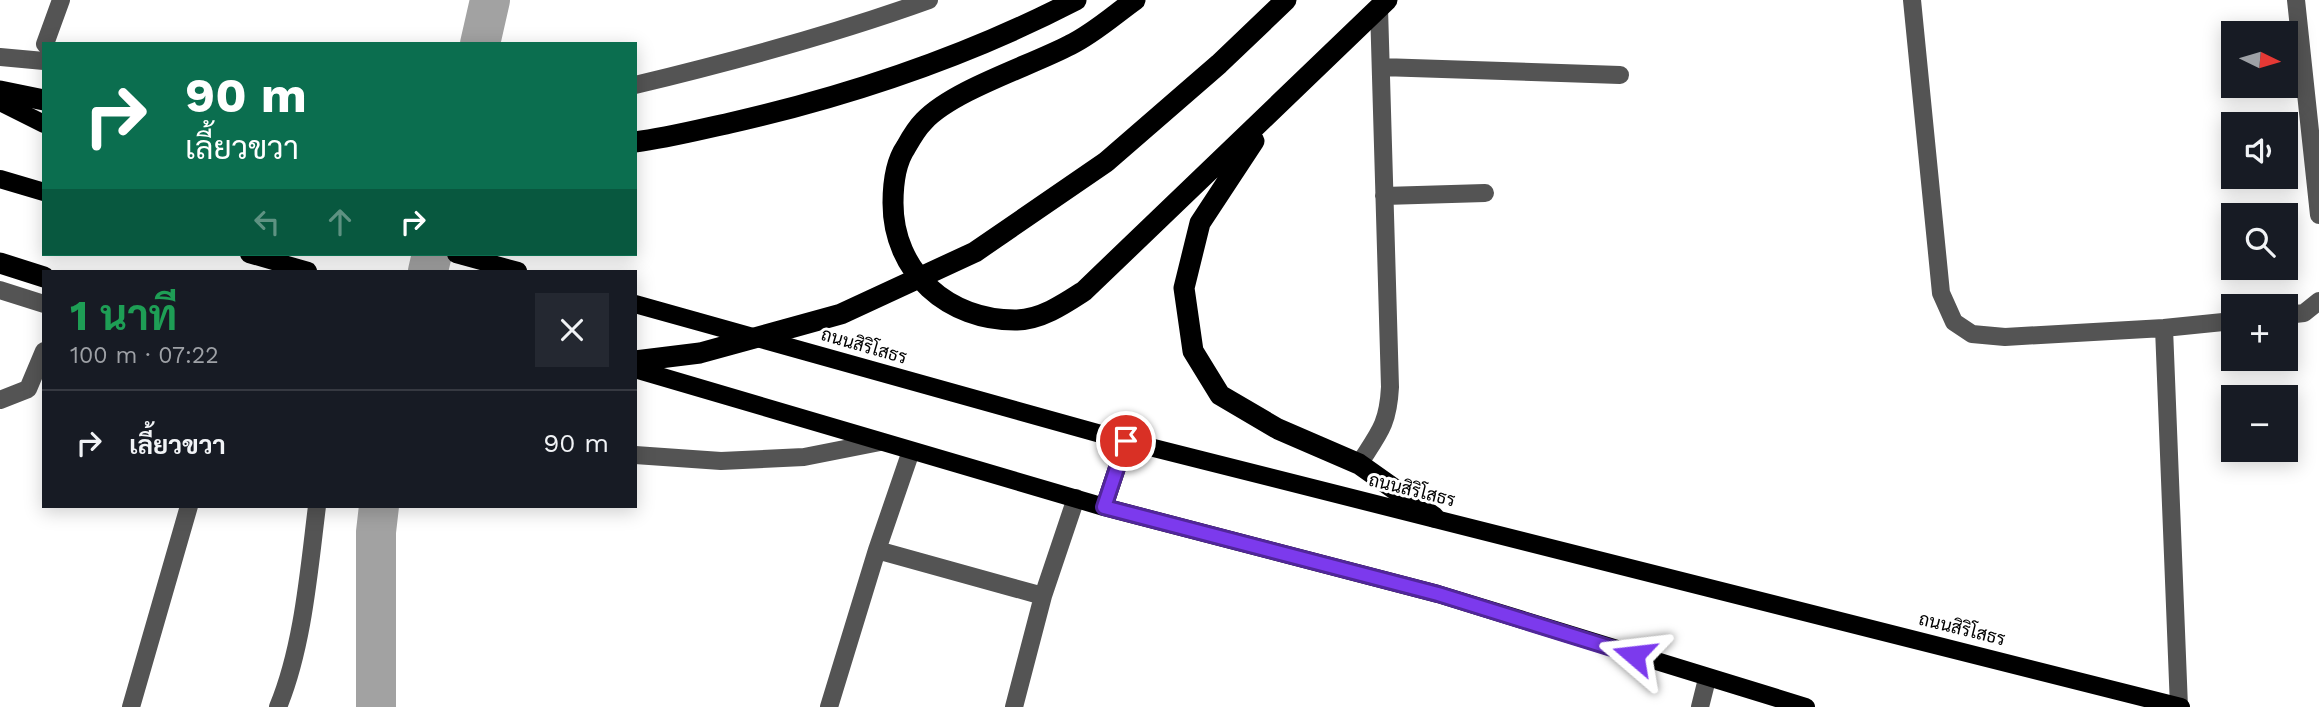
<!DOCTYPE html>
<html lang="th">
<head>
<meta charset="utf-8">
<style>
  :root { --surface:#171b24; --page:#242831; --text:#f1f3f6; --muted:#9ea1a6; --line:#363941 }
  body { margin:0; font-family:"Work Sans",Sarabun,sans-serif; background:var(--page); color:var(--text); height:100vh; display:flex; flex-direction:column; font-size:26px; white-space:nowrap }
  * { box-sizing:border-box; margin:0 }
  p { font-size:23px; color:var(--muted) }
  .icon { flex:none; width:38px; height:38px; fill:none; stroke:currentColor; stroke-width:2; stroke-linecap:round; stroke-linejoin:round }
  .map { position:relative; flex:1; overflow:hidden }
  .side { position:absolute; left:42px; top:270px; width:595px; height:238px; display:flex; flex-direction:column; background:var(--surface); border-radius:0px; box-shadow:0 4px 18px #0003 }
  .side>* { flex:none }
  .banner { position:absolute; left:42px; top:42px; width:595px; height:214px; border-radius:0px; box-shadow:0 4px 18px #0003; background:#0b6e4f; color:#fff; overflow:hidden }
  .needle { width:46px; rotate:95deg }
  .fabs { position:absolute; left:2221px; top:21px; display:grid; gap:14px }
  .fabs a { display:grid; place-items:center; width:77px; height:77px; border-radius:0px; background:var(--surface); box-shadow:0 4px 18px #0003; font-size:35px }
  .pin { position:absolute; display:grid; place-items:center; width:60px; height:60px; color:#fff; margin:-30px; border:4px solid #fff; border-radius:50%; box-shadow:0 2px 7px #0007 }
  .me { position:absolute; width:77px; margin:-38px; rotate:287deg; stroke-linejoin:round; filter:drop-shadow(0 0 5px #0008) }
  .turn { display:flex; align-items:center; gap:24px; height:147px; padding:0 28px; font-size:32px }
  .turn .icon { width:91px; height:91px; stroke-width:2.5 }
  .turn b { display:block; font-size:49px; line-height:60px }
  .lanes { display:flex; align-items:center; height:66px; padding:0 28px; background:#0003; justify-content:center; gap:35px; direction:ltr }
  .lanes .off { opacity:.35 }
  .round { display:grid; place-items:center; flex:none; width:74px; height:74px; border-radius:0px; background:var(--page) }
  .head { display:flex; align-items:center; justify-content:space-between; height:119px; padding:0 28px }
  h1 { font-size:42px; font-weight:700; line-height:52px; color:#1e9e55 }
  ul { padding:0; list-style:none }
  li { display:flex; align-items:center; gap:21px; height:105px; padding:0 28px; border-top:2px solid var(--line) }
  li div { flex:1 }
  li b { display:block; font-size:26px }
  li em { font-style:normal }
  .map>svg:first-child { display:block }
</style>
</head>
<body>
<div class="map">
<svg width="2319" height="707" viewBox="0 0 2319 707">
  <rect width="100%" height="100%" fill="#fff"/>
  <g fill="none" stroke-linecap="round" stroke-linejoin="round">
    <path stroke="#a2a2a2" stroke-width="40" d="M480 44 490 0
      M428 271 432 254
      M376 707V532L379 506"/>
    <path stroke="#545454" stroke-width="18" d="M1912 0 1941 293 1954 322 1972 334 2005 337 2164 328 2233 321
      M2296 0 2319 215
      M45 44 61 0
      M0 57 44 61
      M1381 67 1620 75
      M635 85C735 61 832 35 929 0
      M1384 196 1485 193
      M0 290 44 304
      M2286 315 2304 313 2319 301
      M2164 328 2179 707
      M0 400 28 389 44 351
      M635 455 721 461 804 457 880 442
      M1359 464C1379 433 1388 425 1390 387L1379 8
      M877 550 1043 596
      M131 707 189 506
      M278 707C303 647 309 570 317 506
      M829 707 877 550 911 451
      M1014 707 1043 596 1076 498
      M1700 707 1707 679"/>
    <path stroke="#000" stroke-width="18" d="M0 102 44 124
      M0 179 44 192
      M249 254 308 271
      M456 254 518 271
      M635 304 1126 441 2181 707
      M635 369 1104 507 1438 594 1806 707
      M1104 507 1126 441"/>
    <path stroke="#000" stroke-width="21" d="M1135 0C1114 15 1093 34 1070 45 1030 66 953 90 924 121 917 128 911 138 906 147 895 163 893 185 893 203 893 272 948 321 1017 320 1042 319 1064 304 1084 291L1387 0
      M0 91 44 100
      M1254 141 1200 223 1184 288 1193 351 1220 395 1278 429 1359 464 1434 517
      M635 142C667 138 698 130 730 123 849 96 968 56 1076 0
      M0 263 44 277
      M635 361 700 353 841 314 975 252 1106 162 1219 64 1286 0"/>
  </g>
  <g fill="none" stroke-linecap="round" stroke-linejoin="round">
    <g stroke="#51269a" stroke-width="18">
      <path id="route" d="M1126 441 1104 507 1438 594 1634 655"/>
    </g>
    <use href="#route" stroke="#7c3aed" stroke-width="12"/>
  </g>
  <g text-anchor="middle" stroke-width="6" stroke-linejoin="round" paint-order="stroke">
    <g font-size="18" fill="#000" stroke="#fff">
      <text transform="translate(864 346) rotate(16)" y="6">ถนนสิริโสธร</text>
      <text transform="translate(1412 490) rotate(14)" y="6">ถนนสิริโสธร</text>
      <text transform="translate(1962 629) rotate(14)" y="6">ถนนสิริโสธร</text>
    </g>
  </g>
</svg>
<div class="fabs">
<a><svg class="needle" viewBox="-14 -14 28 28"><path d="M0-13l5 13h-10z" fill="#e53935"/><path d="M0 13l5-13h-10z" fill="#9ea1a6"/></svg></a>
<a><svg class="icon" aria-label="sound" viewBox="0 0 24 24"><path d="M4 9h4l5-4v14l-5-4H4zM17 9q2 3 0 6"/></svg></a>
<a><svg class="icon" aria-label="search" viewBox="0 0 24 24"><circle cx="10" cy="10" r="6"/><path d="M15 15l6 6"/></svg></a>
<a>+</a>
<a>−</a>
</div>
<div class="pin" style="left:1126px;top:441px;background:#d93025"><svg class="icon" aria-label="arrive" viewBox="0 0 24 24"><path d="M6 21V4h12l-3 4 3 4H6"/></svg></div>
<svg class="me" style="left:1634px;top:655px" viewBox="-20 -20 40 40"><path d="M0-17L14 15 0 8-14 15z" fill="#7c3aed" stroke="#fff" stroke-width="4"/></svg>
<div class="banner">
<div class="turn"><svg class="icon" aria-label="right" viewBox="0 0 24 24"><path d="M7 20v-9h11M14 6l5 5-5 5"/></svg><div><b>90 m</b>เลี้ยวขวา</div></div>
<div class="lanes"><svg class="icon off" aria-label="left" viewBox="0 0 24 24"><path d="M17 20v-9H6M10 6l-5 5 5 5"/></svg><svg class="icon off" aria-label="ahead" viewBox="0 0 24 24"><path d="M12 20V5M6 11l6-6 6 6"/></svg><svg class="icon" aria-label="right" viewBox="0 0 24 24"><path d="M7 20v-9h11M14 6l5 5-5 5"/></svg></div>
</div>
<section class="side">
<div class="head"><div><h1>1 นาที</h1><p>100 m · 07:22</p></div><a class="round"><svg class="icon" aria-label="close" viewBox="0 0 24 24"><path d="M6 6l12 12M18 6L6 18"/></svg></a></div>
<ul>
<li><svg class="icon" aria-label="right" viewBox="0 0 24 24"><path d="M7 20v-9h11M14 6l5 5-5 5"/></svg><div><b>เลี้ยวขวา</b></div><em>90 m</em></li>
</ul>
</section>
</div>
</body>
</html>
